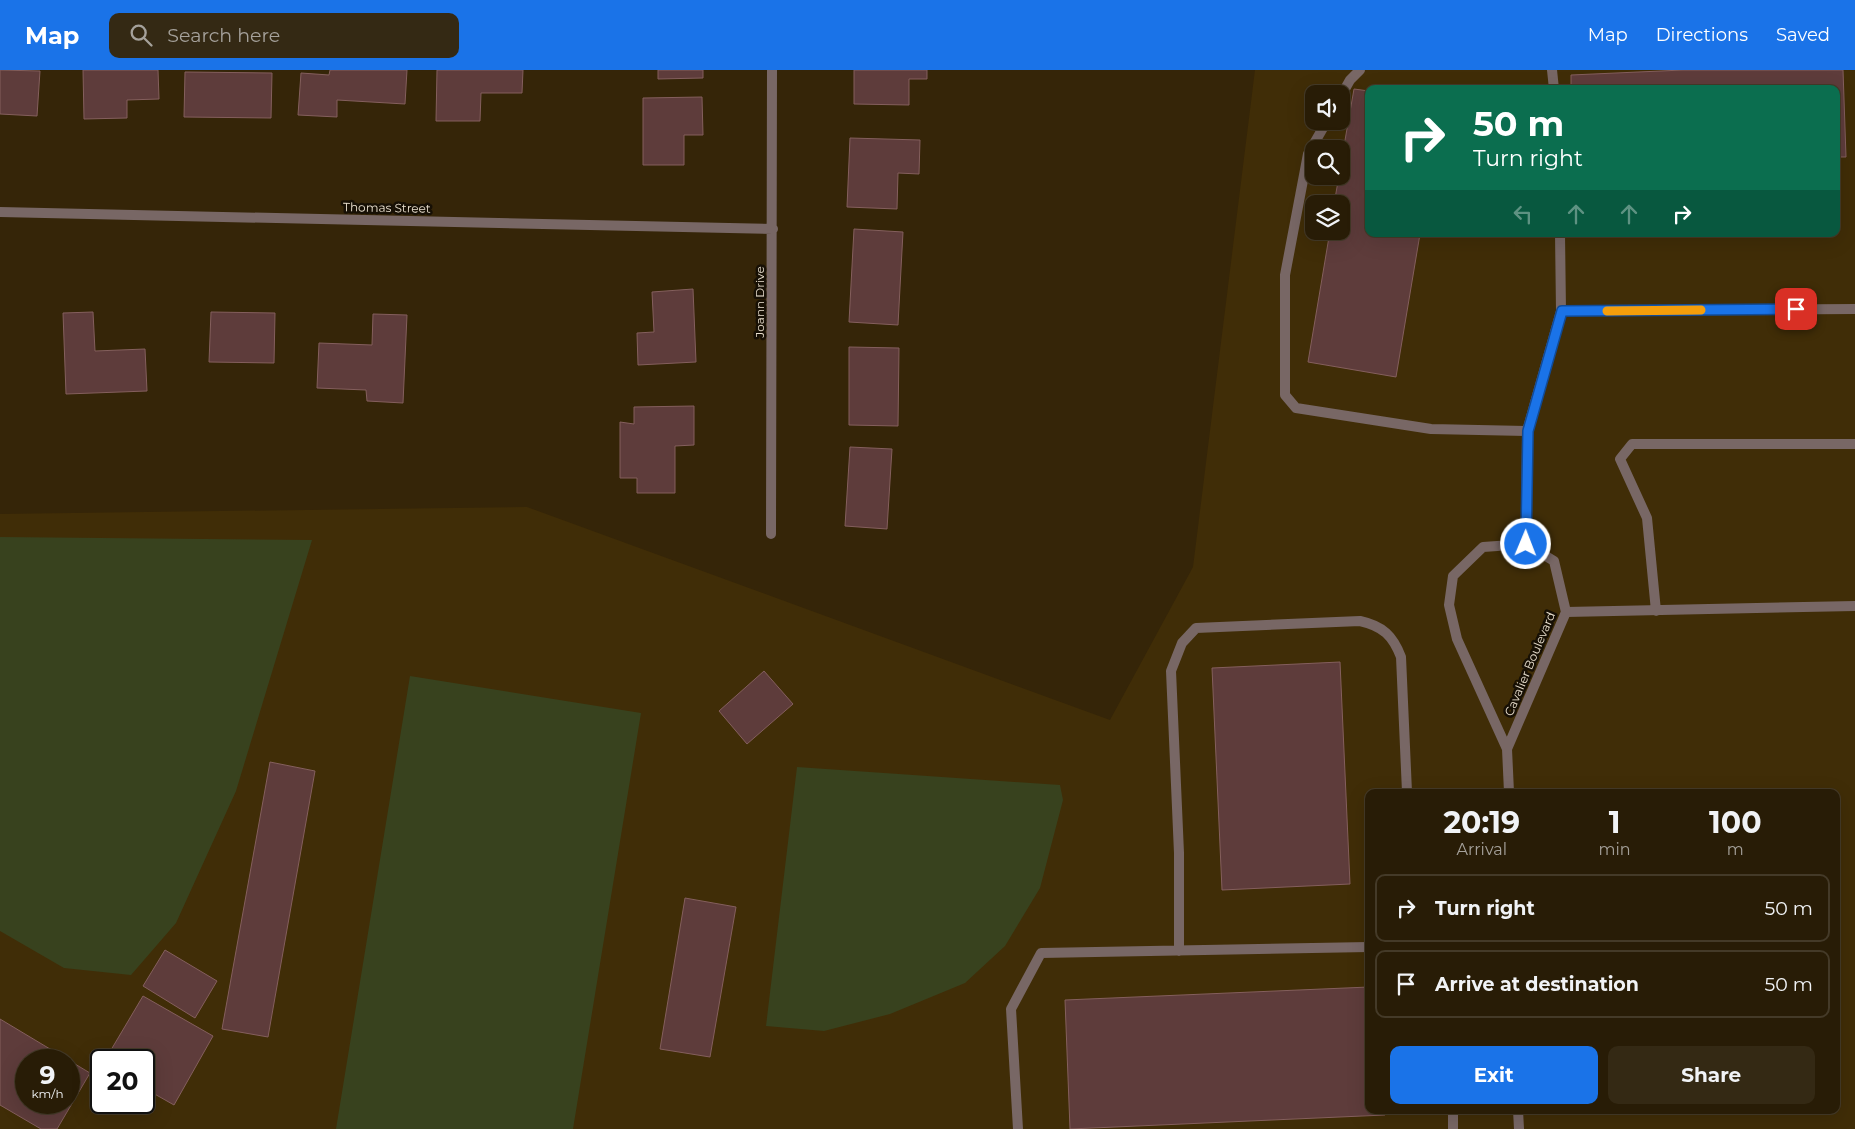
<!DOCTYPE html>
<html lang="en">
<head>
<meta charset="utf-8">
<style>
  :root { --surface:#281c06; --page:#342914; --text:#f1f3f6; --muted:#a5a19b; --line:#443a28; --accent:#1a73e8 }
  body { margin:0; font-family:Montserrat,sans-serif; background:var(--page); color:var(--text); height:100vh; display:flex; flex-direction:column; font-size:19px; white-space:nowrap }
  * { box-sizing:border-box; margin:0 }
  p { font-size:16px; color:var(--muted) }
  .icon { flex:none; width:28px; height:28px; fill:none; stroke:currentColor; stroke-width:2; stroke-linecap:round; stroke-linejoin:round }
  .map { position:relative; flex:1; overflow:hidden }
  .drawer { position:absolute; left:1365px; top:719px; width:475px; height:325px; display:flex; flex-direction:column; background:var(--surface); border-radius:10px; box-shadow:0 5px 20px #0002,0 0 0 1px var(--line) }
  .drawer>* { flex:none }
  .top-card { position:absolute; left:1365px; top:15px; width:475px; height:152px; border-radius:10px; box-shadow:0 5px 20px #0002,0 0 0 1px var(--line); background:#0b6e4f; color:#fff; overflow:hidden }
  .buttons { position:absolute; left:1305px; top:15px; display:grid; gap:10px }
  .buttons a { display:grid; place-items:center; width:45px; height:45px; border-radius:10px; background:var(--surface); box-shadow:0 5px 20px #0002,0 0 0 1px var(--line); font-size:25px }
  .speed { position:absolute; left:15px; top:979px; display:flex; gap:10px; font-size:25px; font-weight:700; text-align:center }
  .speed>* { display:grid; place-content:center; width:65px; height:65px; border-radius:50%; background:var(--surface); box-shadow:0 5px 20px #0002,0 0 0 1px var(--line); line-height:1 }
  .speed small { font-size:12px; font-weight:400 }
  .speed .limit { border:2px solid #111; border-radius:8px; background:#fff; color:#111 }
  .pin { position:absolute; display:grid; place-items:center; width:42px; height:42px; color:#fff; margin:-21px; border-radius:10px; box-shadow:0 2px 8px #0006 }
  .me { position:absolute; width:55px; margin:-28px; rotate:1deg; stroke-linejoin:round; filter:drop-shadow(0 0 4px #0008) }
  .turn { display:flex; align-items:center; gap:18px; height:105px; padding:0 25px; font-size:22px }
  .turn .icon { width:65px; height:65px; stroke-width:2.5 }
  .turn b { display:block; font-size:35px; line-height:42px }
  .lanes { display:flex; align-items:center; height:48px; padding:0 25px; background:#0003; justify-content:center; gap:25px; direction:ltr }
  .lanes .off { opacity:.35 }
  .eta { display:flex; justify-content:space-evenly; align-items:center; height:85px; text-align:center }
  .eta b { font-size:30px; font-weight:700; line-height:35px }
  .action { display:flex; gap:10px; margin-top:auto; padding:10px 25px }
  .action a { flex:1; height:58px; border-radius:10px; background:var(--accent); color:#fff; font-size:20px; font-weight:700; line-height:58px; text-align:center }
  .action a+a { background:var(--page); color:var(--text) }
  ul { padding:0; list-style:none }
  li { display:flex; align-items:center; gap:15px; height:68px; margin:0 10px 8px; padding:0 15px; border:2px solid var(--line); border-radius:10px }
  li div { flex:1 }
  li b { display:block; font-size:19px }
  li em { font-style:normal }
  header { display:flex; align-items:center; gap:30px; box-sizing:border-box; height:70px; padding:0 25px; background:var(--accent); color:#fff }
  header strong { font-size:24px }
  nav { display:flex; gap:28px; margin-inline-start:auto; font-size:18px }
  .search { width:350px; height:45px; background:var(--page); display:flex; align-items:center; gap:12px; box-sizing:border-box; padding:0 18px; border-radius:10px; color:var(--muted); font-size:19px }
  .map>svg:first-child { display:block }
</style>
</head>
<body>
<header>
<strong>Map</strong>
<div class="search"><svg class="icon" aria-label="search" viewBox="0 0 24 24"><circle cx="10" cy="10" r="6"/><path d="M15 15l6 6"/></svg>Search here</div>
<nav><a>Map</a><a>Directions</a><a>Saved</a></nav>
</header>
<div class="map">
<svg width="1855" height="1059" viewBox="0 0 1855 1059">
  <rect width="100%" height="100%" fill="#352508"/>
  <path fill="#402d07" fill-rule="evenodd" d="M1255 0H1855V1059H0V444L527 437 1110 650 1193 497ZM1369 19H1836V164H1369ZM1314 24H1341V51H1314ZM1314 79H1341V106H1314ZM1314 134H1341V161H1314ZM1369 722H1836V1040H1369ZM26 990H69V1032H26ZM101 990H144V1032H101Z"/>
  <path fill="#38421e" d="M0 467 312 470 236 721 176 853 131 905 64 898 0 861Z
    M410 606 641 643 573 1059H336Z
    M797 697 1060 715 1063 730 1040 818 1005 876 965 913 890 944 824 961 766 956Z"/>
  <path fill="#5e3c3b" stroke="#845f5d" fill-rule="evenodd" d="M0 0 40 1 37 46 0 44Z
    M83 0H158L159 29 127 30V48L84 49Z
    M330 0H407L405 34 337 30V47L298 45 301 3 329 5Z
    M437 0H523L522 23H481L480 51H436Z
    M658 0H703V8L658 9Z
    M854 0H927V9H909V35L854 34Z
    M1683 0H1843L1846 87H1836V19H1571V5Z
    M185 2 272 3 271 48 184 47Z
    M1354 19 1369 21V164H1420L1396 307 1308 292 1330 161H1341V134H1334L1339 106H1341V93Z
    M702 27 703 65H684V95H643V28Z
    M850 68 920 70 919 104 898 103 897 139 847 137Z
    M854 159 903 162 898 255 849 252Z
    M693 219 696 292 638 295 637 263 654 262 652 222Z
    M93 242 95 281 145 279 147 321 66 324 63 243Z
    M211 242 275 243 274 293 209 292Z
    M373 244 407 245 403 333 367 331 366 320 317 318 319 273 372 275Z
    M849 277 899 278 898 356 849 355Z
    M694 336V375L675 376V423H637V408H620V352L634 354V337Z
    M850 377 892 379 887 459 845 456Z
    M1340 592 1350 814 1222 820 1212 598Z
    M764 601 793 634 747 674 719 641Z
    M270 692 315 701 268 967 222 959Z
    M685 828 736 837 710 987 660 979Z
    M165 880 217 911 195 948 143 916Z
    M1369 917V1040H1385V1045L1070 1059 1065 930Z
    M143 926 213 966 174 1035 144 1018V990H105Z
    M0 949 90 1003 57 1059H41L0 1035ZM26 990H69V1032H26Z"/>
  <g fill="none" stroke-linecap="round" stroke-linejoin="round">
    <path stroke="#786765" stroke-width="10" d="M1552 0 1554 19
      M1341 26 1350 10 1360 0
      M1327 51 1308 84 1285 205V325L1296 338 1431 359 1527 361
      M1560 164 1561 241
      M1526 474 1527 361 1561 241 1855 239
      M1656 541 1647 448 1620 389 1632 374H1855
      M1566 542 1855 536
      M1179 881V783L1171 601 1182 573 1196 558 1360 551C1383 556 1393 566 1401 587L1407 722
      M1453 1040V1059
      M1018 1059 1011 939 1041 883 1369 877"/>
    <path stroke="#786765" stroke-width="10" d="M0 142 773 159
      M771 464 772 0
      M1507 679 1566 542 1554 491 1526 474 1483 477 1453 506 1449 535 1457 569 1507 679 1509 722
      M1518 1040 1519 1059"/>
  </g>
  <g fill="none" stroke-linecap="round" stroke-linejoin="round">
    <g stroke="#114b97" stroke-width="12">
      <path id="route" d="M1526 474 1528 361 1562 241 1796 239"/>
    </g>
    <use href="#route" stroke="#1a73e8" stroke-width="9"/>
    <path stroke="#f59e0b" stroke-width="9" d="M1607 241 1701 240"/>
  </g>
  <g text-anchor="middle" stroke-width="5" stroke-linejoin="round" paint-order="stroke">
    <g font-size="12" fill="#ebe1d0" stroke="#171005">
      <text transform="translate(387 138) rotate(1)" y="4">Thomas Street</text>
      <text transform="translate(760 232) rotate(-90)" y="4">Joann Drive</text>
      <text transform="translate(1530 594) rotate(-67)" y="4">Cavalier Boulevard</text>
    </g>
  </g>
</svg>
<div class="buttons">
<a><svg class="icon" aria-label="sound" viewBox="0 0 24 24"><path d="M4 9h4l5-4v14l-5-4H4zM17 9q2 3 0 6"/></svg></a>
<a><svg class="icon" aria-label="search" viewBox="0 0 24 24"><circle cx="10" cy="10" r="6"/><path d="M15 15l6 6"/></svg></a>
<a><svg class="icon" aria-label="layers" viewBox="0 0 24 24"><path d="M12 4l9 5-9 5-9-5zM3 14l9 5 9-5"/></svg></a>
</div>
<div class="speed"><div>9<small>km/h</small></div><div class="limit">20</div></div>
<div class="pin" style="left:1796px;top:239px;background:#d93025"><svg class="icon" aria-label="arrive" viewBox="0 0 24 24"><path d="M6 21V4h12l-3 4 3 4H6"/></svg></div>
<svg class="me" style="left:1526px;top:474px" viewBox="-20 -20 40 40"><circle r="17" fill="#1a73e8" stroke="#fff" stroke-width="3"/><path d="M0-11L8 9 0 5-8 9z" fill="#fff"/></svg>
<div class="top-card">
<div class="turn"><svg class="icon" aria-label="right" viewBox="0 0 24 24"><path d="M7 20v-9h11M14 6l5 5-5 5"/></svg><div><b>50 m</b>Turn right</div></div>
<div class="lanes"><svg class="icon off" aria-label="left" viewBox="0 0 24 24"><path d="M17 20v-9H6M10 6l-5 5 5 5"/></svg><svg class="icon off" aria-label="ahead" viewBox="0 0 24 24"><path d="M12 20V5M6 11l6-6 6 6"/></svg><svg class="icon off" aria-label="ahead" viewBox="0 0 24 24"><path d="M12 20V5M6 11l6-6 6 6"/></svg><svg class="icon" aria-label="right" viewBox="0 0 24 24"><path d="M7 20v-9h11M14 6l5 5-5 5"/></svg></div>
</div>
<section class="drawer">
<div class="eta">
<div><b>20:19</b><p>Arrival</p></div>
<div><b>1</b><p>min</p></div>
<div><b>100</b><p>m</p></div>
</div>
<ul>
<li><svg class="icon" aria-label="right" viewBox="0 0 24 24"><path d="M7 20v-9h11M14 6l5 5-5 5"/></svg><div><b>Turn right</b></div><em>50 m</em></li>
<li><svg class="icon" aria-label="arrive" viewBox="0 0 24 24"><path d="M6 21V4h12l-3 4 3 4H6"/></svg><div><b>Arrive at destination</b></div><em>50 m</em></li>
</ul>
<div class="action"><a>Exit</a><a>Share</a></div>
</section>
</div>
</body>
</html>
